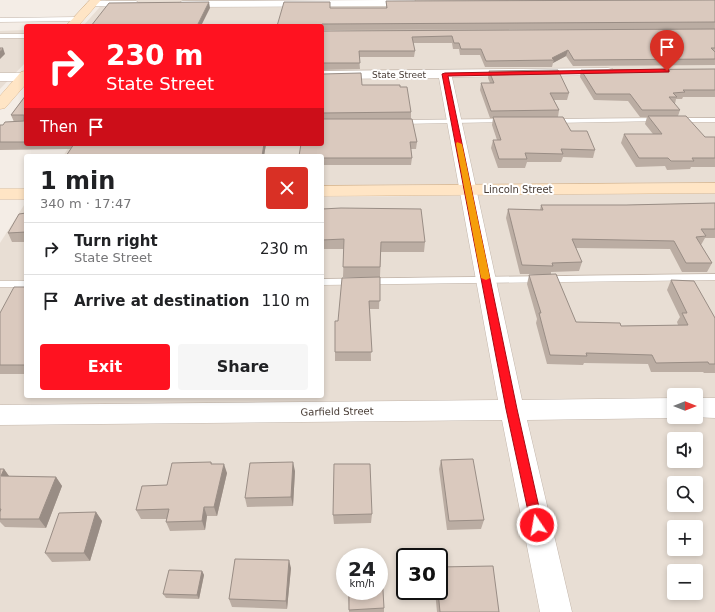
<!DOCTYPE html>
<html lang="en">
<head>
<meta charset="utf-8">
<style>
  :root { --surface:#fff; --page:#f6f6f6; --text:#202124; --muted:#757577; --line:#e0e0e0; --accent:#ff1220 }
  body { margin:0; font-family:"DejaVu Sans",sans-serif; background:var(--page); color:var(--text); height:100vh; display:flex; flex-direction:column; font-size:15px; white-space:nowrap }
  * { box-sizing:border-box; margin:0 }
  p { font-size:13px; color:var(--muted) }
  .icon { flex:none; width:22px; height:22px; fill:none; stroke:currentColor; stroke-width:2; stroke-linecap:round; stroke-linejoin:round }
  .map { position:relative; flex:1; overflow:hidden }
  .side { position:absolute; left:24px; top:154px; width:300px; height:244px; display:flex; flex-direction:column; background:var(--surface); border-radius:4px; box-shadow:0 2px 6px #0003 }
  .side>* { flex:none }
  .banner { position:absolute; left:24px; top:24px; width:300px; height:122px; border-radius:4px; box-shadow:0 2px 6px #0003; background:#ff1220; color:#fff; overflow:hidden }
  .needle { width:26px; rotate:90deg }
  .controls { position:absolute; left:667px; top:388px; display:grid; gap:8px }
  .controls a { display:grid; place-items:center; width:36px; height:36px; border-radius:4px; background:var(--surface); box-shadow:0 2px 6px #0003; font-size:20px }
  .speed { position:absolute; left:336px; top:548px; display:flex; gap:8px; font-size:20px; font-weight:700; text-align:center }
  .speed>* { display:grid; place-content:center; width:52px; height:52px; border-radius:50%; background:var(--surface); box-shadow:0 2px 6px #0003; line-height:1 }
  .speed small { font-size:10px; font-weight:400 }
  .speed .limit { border:2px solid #111; border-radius:6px; background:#fff; color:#111 }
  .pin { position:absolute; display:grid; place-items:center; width:34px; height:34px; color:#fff; margin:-41px -17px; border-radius:50% 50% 50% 0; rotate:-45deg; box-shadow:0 0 4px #0007 }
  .pin .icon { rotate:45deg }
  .me { position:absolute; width:44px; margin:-22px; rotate:348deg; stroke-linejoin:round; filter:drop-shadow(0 0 3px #0008) }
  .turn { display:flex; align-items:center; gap:14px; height:84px; padding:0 16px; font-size:18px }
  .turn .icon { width:52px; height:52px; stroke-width:2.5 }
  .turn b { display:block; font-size:28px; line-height:34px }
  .then { display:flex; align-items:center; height:38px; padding:0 16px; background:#0003; gap:8px; font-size:15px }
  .round { display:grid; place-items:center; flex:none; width:42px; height:42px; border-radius:4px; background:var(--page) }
  .head { display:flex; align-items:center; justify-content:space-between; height:68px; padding:0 16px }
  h1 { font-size:24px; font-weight:700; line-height:30px }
  .primary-button { display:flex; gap:8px; margin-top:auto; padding:8px 16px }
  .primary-button a { flex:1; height:46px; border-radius:4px; background:var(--accent); color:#fff; font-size:16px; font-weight:700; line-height:46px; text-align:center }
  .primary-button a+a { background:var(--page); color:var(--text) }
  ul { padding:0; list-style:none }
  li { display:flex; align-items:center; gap:12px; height:52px; padding:0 16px; border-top:1px solid var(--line) }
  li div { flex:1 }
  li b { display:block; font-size:15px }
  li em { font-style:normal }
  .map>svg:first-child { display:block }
</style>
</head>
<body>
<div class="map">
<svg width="715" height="612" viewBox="0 0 715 612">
  <rect width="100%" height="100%" fill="#f4ede6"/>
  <path fill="#e8ded4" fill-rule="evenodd" d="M106 0H715V183L322 186V156H63L71 144H322V26H83Z
    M26 30V62L0 89V31Z
    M715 193V612H0V243L26 202V396H322V197ZM674 395H696V417H674ZM674 439H696V461H674ZM674 483H696V505H674ZM674 527H696V549H674ZM345 557H379V591H345ZM405 557H439V591H405ZM674 571H696V593H674Z"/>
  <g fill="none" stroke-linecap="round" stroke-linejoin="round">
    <g stroke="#c3b6ab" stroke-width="1">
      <path id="lane" d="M0 18 78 17 81 19 78 21 0 22Z
        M0 34H26V38H0Z
        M659 118 662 120 661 121 553 123 550 121 553 119Z
        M715 118V122H677L674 120 677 118Z
        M505 119 507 120V122L399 124 396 122 399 120Z
        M715 274V280L322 285V279Z
        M0 281H26V287H0Z"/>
    </g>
    <g stroke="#c3b6ab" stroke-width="1">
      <path id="street" d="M385 0H414L419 3 414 6 182 7 177 4 182 1Z
        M92 1H136L141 4 136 7 88 6 87 4 88 2Z
        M608 68 613 69 614 72 613 75 452 77 522 400 674 398V417H677L674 418 527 420 572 612H540L502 420 0 425V405L498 400 439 78 322 79V71Z
        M0 73H26V81H0Z
        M696 398H715V418L693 417H696Z"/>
    </g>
    <g stroke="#daba95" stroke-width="1">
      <path id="secondary" d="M90 0H101L78 26H66Z
        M26 71V84L5 108 0 109V96L21 72Z
        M715 183V193L322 196V186Z
        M0 189H26V199H0Z"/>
    </g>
    <use href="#lane" fill="#fff" fill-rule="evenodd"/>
    <use href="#street" fill="#fff" fill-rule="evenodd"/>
    <use href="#secondary" fill="#ffe5c5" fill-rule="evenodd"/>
  </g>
  <path fill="#bbada3" d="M715 0V29L322 30V26H277L330 8H386V1Z
    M715 29V65L573 66 566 56 553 63 552 67H485L480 55H460L459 49H453L452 43H413L415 51 414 57H359L360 69 322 70V31Z
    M715 69V97H683L682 99H676L675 104 680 110 678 116 705 137H715V167H691L690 169 667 170 665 166 636 167 621 143 624 134H653L645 124 647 117H640L628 101 594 100 580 77 581 70Z
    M489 71 569 93 567 100H554L559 110 558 117 571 131 595 150 593 158 563 157 561 162H527L525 168H498L491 148 493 140H497L492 125 493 118H490L480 90 481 83H490L488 78Z
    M322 74 362 85 400 87 411 112V119L417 142 416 149H411L412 158 411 165H322Z
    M26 95V144H266L264 156H66L71 149 0 150V125H3L14 122 11 115Z
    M715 203V238H705L701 245 712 263 707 272H682L670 249 576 248 582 262 579 271 551 272V274L576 322 621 326 678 325 677 322 680 317 667 290 671 280 715 318V373H704L703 372H651L648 364 584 363 583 365 547 364 536 323 537 319 527 284 529 275 538 274H520L506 218 508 209 540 210 541 205H626Z
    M322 209 425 242 424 252H381L380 277H343L344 249H322Z
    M26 213V242H12L8 233Z
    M380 277 379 309H370L371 361H335V352L338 321Z
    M26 287V374H0V313Z
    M441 460 484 520 481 529 447 530 439 469Z
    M211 462 212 464 227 473 217 516H207L205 530 170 531 166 522 167 519H141L136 510 167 485Z
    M0 469H4L9 476 56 477 62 486 46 528 5 527 0 522Z
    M295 471 293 506 247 507 245 498Z
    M96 512 102 521 90 561 52 562 45 553Z
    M372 514 371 523 334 524 333 515Z
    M291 568 287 609 232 607 229 599Z
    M202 571 204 575 199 599 166 598 163 594Z
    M348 591 384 608V612H349Z
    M435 591H439L499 612H437Z"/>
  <path fill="#998d85" d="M209 2 210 8 201 26H197Z
    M3 48 5 54 0 59V52Z
    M568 50 566 56 553 63 554 60 552 58Z
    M264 144H266L264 156H262Z
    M293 462 295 471 293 506 291 497Z
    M224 464 227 473 217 516 214 507Z
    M4 469 11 479 1 476Z
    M56 477 62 486 46 528 39 519Z
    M204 507 207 516 205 530 202 521Z
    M96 512 102 521 90 561 84 553Z
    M289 560 291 568 287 609 286 601Z
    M202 571 204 575 199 599 197 595Z"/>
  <path fill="#dac9be" stroke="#998d85" d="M715 0V22L322 24 320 26H277L284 2H330V8H387L386 1Z
    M209 2 197 26H91L109 3Z
    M715 29V48H711L715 52V59L574 60 568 50 552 58 554 60 486 61 481 49H461L459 43H454L452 36 412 37 415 51H359L360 63H322V31Z
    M0 48H3L0 52Z
    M715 69V90H683L685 92 673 93 677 97H669L680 110H642L630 94H596L581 70Z
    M558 70 569 93H550L559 110 491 111 481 83H494L489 71Z
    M361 73 362 85H400V87H407L411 112 322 113V74Z
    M26 95V142H0V125H3L5 122 24 121V115H11Z
    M648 116H686L705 137H715V158H692L694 161H671L668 158H639L624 134H662Z
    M493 117H563L571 131H587L595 150 561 149 563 154 525 153 527 159H499L493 140H501Z
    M322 119H412L417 142H410L412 158H322V156H299L301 144H322Z
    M74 144H264L262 156H66Z
    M715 203V229H701L706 236 696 237 712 263H686L674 241 572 239 582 262 552 263 553 266 522 265 508 209 543 210 541 205H626Z
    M341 208 421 209 425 242H381L380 267H343L344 239 322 240V209Z
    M26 213V232L8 233 19 214Z
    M556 274 576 322 620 323 621 326 688 325 682 313H687L671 280 694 281 715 318V364H709L708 362 656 363 652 355 586 353 587 356 550 355 539 313H541L529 275Z
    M380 277V301H369L372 352H335V321H338L342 278Z
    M14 287H26V365H0V313Z
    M473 459 484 520 449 521 441 460Z
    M211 462V464H224L214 507H204L202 521 166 522 169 509 136 510 142 486 167 485 172 463Z
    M293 462 291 497 245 498 250 463Z
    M334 464H370L372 514 333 515Z
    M0 469H4L1 476 56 477 39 519H0V512L1 509H0Z
    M96 512 84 553H45L59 513Z
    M235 559 289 560 286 601 229 599Z
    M493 566 499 612H440L438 591H439V567Z
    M169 570 202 571 197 595 163 594Z
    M379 573H382L384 608 349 610V591H379Z"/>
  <path fill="#ff1220" stroke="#a60c15" d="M667 69 669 70V72L448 76 517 409 543 525 541 529 537 531 533 529 531 525 506 409 442 74 445 73Z"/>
  <path fill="#f59e0b" d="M457 142 462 144 490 278 486 280 481 278 456 144Z"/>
  <g text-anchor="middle" stroke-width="4" stroke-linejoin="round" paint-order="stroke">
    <g font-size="9" fill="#483c35" stroke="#fff">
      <text x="399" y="78">State Street</text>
    </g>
    <g font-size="10" fill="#483c35" stroke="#fff">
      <text x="518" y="193">Lincoln Street</text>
      <text transform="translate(337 411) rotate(-1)" y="4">Garfield Street</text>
    </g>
  </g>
</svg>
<div class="controls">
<a><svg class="needle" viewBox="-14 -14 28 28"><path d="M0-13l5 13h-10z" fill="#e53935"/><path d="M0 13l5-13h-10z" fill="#757577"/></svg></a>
<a><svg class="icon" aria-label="sound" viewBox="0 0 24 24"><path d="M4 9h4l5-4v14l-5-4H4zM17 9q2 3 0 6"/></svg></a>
<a><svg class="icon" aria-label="search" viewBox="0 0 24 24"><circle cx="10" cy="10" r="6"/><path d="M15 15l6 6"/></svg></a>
<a>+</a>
<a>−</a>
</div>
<div class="speed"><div>24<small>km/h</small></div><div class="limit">30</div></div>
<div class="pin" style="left:667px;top:71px;background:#d93025"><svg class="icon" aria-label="arrive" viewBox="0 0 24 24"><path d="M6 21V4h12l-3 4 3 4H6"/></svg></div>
<svg class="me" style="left:537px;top:525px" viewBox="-20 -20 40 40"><circle r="17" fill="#ff1220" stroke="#fff" stroke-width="3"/><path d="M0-11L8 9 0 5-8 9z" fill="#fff"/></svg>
<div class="banner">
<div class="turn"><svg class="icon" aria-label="right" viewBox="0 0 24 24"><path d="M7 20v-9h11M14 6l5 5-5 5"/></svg><div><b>230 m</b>State Street</div></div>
<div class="then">Then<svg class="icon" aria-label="arrive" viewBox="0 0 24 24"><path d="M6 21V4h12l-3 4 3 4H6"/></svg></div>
</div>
<section class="side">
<div class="head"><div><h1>1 min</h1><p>340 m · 17:47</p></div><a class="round" style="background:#d93025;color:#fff"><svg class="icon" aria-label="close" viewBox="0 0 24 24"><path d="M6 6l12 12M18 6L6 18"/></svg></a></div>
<ul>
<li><svg class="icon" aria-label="right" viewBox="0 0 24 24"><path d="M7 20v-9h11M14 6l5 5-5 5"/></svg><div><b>Turn right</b><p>State Street</p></div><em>230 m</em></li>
<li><svg class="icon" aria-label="arrive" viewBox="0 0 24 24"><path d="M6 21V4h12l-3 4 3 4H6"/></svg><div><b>Arrive at destination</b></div><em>110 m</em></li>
</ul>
<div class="primary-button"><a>Exit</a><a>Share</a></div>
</section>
</div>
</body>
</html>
